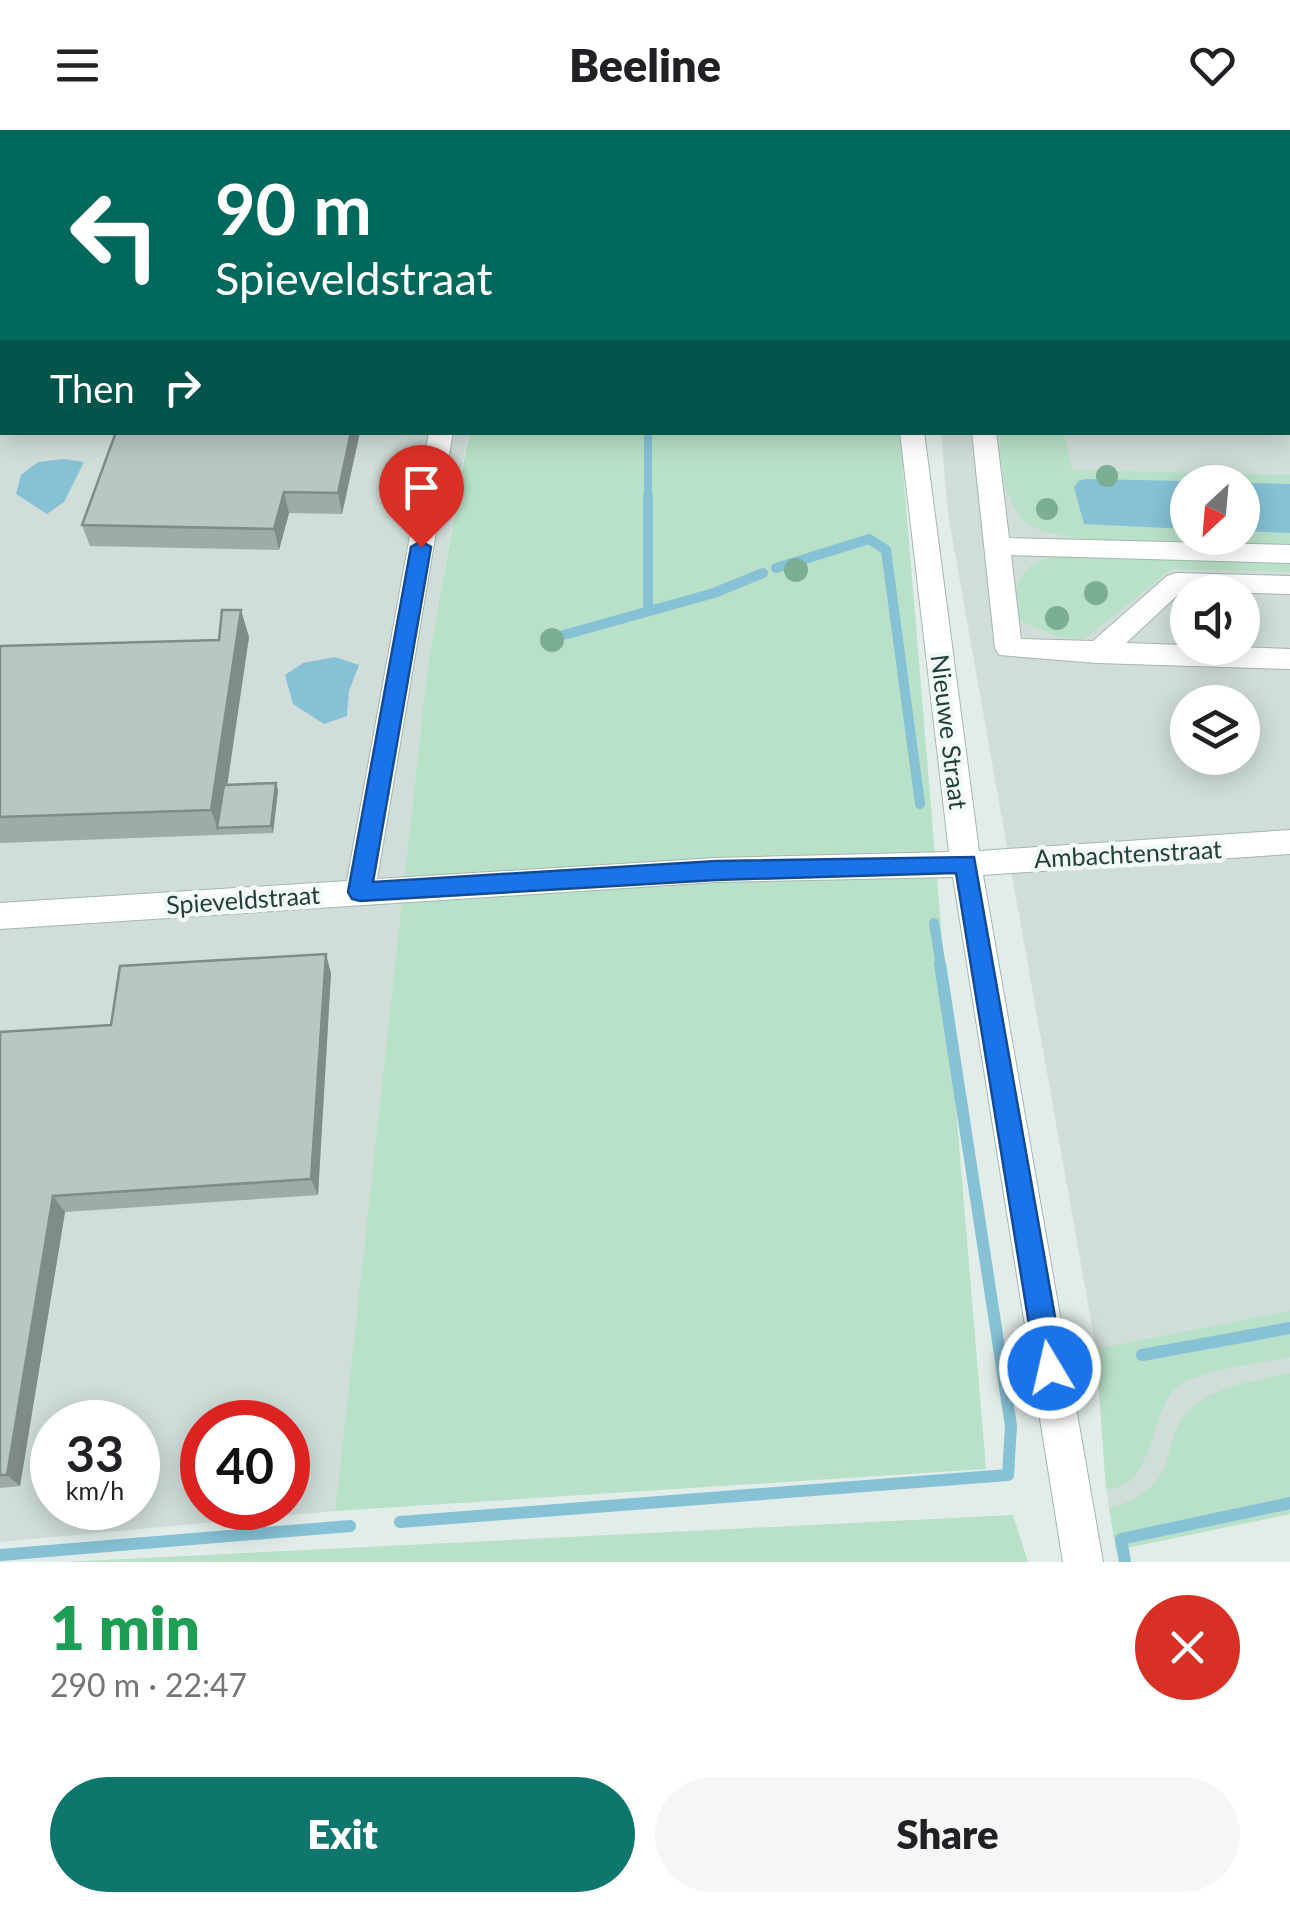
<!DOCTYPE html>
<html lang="en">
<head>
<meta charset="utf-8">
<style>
  :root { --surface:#fff; --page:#f6f6f6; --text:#202124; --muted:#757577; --accent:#0f766e }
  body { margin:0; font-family:Lato,sans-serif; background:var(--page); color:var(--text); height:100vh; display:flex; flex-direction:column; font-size:38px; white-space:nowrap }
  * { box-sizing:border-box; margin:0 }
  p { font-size:32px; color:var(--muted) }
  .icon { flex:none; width:55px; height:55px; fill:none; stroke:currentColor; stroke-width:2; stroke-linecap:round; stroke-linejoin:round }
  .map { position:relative; height:1432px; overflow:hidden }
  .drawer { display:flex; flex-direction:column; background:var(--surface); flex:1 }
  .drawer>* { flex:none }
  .top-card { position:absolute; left:0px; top:0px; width:1290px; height:305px; box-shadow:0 5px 25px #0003; background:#00695c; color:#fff; overflow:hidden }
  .needle { width:65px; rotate:206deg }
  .controls { position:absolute; left:1170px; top:335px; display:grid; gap:20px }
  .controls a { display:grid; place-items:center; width:90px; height:90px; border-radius:50%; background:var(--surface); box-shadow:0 5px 25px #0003; font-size:50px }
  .speed { position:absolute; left:30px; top:1270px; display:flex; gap:20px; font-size:50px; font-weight:700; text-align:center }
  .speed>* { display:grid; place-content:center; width:130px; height:130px; border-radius:50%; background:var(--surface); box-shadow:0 5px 25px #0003; line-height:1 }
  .speed small { font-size:25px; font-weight:400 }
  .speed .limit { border:15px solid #d22; background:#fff; color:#111 }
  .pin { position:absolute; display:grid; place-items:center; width:85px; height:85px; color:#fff; margin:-102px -42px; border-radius:50% 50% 50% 0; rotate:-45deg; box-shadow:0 0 10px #0007 }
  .pin .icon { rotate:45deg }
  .me { position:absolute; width:110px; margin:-55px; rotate:351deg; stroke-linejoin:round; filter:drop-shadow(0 0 8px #0008) }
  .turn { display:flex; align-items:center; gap:35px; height:210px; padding:0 50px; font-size:45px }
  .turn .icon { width:130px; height:130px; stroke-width:2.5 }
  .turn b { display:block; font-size:70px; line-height:85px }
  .then { display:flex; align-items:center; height:95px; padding:0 50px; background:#0003; gap:20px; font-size:38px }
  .round { display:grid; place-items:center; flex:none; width:105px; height:105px; border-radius:52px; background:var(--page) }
  .overview { display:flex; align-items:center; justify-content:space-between; height:170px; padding:0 50px }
  h1 { font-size:60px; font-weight:800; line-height:75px; color:#1e9e55 }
  .cta { display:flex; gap:20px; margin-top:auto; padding:20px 50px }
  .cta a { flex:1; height:115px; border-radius:60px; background:var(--accent); color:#fff; font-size:40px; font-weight:800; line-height:115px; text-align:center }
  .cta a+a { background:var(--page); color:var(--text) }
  header { display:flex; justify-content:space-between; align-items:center; height:130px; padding:0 50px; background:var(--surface); font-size:45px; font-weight:800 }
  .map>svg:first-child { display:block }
</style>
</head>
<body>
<header><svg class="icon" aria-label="menu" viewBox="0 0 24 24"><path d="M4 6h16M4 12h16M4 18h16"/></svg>Beeline<svg class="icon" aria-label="heart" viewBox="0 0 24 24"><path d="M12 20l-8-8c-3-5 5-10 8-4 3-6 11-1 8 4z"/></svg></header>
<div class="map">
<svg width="1290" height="1432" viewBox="0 0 1290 1432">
  <rect width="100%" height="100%" fill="#e2ede9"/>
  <path fill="#d0ddd9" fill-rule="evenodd" d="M0 0H521L2 2V302L468 303 428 533 335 1381 0 1412ZM52 1292H138V1378H52ZM202 1292H288V1378H202Z
    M923 0H1290V1384L1116 1420 1106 1359 1096 1219 948 384 941 303 1288 302V2ZM1188 352H1242V408H1188ZM1188 462H1242V518H1188ZM1188 572H1242V628H1188Z"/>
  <path fill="#b9e0c8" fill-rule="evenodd" d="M1001 302 1064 303 1072 340 1290 345V416C1236 414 1066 420 1029 394 1006 379 996 327 1001 302ZM1188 352H1242V408H1188Z
    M469 303H900L986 1339 335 1381 428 533Z
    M1062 425 1290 429V442L1172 439 1084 509 1061 508 1019 490C1010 451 1021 432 1062 425Z
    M1290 1181V1227C1262 1233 1189 1241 1172 1262 1150 1290 1152 1360 1106 1359L1096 1219Z
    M1290 1243V1384L1116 1420 1109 1378C1192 1356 1151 1304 1200 1271 1227 1254 1260 1250 1290 1243Z
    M1013 1385 1028 1432H64Z"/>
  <path fill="#86c1d6" d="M64 329 84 332 64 372 47 384 16 364 21 345 38 332Z
    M1088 349 1236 352H1188L1187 399 1084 394 1074 357 1080 350Z
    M1243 353 1290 354V403L1243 401Z
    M335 527 359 535 349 561 347 586 324 594 293 574 285 545 303 533Z"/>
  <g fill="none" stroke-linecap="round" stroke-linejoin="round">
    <path stroke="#86c1d6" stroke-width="8" d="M0 102 2 96
      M648 302V369"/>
    <path stroke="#86c1d6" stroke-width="10" d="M648 366V481
      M776 438 869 409 886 420 920 674
      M560 506 714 463 763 443
      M934 793 941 837"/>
    <path stroke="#86c1d6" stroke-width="12" d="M1142 1225 1290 1198
      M400 1392 1008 1345 1011 1296 940 834
      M0 1425 350 1396
      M1125 1432 1121 1409 1290 1373"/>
    <g stroke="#a4b6b1" stroke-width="2">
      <path id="minor" d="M491 0H511V2H492Z
        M878 0H898V2H879Z
        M1288 248H1290V262H1288Z
        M429 302H453L377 749 716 728 949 722 900 302H924L979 721 1290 700V724L983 745 1103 1432H1063L953 747 716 752 0 799V773L347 751Z
        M972 302H996L1009 408 1290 415V433L1011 425 1021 509 1093 511 1167 446 1176 443 1290 446V464L1182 461 1126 513 1290 519V539L1097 533 999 525 995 518Z"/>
    </g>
    <use href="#minor" fill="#fff" fill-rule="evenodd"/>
  </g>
  <g fill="#7cad95">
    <circle cx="1107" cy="346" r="11"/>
    <circle cx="1047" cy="379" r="11"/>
    <circle cx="796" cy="440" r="12"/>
    <circle cx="1096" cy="463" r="12"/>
    <circle cx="1057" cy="488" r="12"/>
    <circle cx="552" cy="510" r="12"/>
  </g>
  <path fill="#9daca8" d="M100 0H422L421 2H101Z
    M1083 0H1290V186H1288V2H1084Z
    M360 302 342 384 289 383 279 420 90 416 82 395Z
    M249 507 227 654 278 660 273 703 0 713V516L219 510Z
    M331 843 318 1065 65 1082 20 1356 0 1358V902L111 895Z"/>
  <path fill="#808c88" d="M351 302H360L342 384 338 363Z
    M284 362 289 383 279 420 274 399Z
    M241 480 249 507 221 698H217L220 705 211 680Z
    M276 653 278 660 273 703 271 696Z
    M326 824 331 843 318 1065 311 1049Z
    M53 1066 65 1082 20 1356 7 1345Z"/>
  <path fill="#b7c8c3" stroke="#808c88" stroke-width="2.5" d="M309 0H412L411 2H355Z
    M1093 0H1290V164H1288V2H1094Z
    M116 302H351L338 363 284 362 274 399 82 395Z
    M222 480H241L211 680 0 687V516L219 510Z
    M276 653 271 696 217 698 224 655Z
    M326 824 311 1049 53 1066 7 1345H0V902L111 895 120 836Z"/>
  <path fill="#1a73e8" stroke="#114b97" stroke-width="2.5" d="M421 411 431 417 373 752 716 731 974 727 1064 1238 1060 1248 1050 1252 1040 1248 1036 1238 956 743 716 750 360 771 352 769 348 762 411 417Z"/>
  <g text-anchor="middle" stroke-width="9" stroke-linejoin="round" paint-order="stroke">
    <g font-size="25" fill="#21403b" stroke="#f3f9f7">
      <text transform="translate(949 602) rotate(83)" y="9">Nieuwe Straat</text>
      <text transform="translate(1128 724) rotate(-3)" y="9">Ambachtenstraat</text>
      <text transform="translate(243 770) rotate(-4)" y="9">Spieveldstraat</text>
    </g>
  </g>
</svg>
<div class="controls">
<a><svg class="needle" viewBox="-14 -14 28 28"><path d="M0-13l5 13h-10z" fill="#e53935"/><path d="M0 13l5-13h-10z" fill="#757577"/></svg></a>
<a><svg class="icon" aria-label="sound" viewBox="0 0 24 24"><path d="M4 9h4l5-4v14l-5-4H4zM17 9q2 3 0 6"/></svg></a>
<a><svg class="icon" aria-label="layers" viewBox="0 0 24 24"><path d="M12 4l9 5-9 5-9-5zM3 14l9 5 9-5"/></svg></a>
</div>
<div class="speed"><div>33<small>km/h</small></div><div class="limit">40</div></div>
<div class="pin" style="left:421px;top:417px;background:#d93025"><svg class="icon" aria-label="arrive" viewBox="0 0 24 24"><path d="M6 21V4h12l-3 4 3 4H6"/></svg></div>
<svg class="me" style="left:1050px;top:1238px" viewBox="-20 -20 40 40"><circle r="17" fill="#1a73e8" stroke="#fff" stroke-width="3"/><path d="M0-11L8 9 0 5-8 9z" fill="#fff"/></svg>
<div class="top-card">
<div class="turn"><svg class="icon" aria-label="left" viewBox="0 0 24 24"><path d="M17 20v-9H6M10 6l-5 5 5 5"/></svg><div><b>90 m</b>Spieveldstraat</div></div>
<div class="then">Then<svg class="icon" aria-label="right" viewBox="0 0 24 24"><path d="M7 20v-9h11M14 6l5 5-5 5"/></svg></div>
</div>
</div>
<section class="drawer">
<div class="overview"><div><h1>1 min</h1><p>290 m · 22:47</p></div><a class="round" style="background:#d93025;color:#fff"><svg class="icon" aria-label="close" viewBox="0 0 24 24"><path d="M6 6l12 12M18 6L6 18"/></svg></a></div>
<div class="cta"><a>Exit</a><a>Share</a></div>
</section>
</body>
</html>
